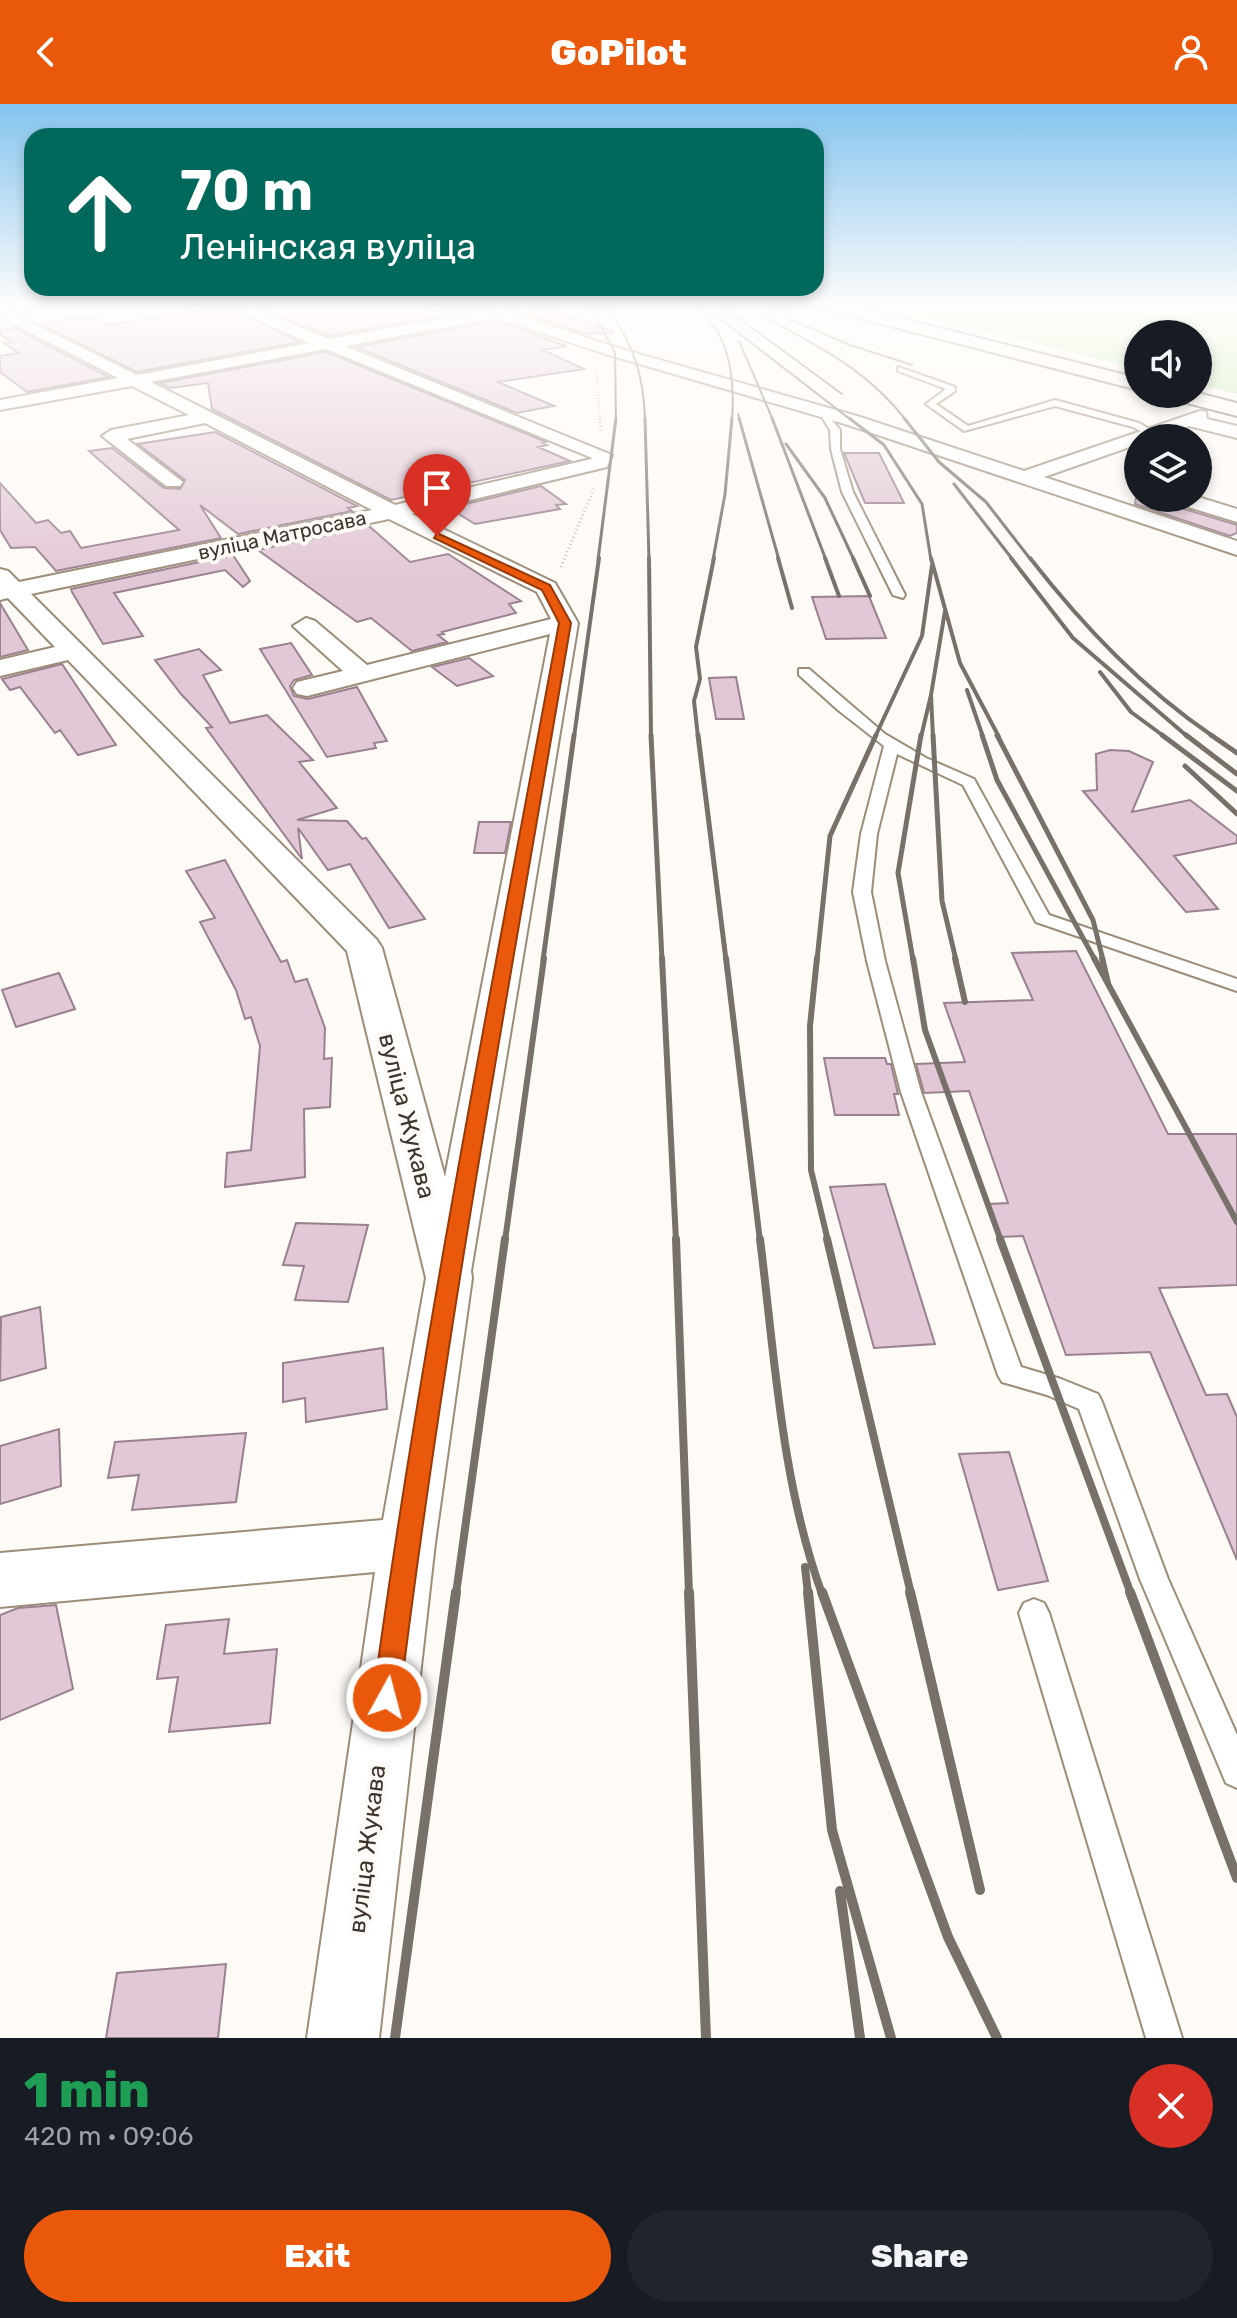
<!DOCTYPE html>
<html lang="en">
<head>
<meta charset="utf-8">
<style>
  :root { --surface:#171b24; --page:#20242c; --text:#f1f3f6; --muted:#9ea1a6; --accent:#ea580c }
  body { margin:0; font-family:Rubik,sans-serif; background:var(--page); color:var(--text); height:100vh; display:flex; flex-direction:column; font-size:30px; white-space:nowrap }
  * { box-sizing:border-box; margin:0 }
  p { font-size:26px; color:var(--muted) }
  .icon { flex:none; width:44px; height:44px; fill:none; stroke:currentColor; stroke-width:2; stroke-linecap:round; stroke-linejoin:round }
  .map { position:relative; height:1934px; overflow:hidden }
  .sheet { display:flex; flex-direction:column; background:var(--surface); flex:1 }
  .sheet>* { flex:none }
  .banner { position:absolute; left:24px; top:24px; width:800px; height:168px; border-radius:24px; box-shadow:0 4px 12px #0003; background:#00695c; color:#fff; overflow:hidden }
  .fabs { position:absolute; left:1124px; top:216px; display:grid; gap:16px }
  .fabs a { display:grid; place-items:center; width:88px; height:88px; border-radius:50%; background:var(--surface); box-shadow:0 4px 12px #0003; font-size:40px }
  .pin { position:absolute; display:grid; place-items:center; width:68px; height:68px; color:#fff; margin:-82px -34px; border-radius:50% 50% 50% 0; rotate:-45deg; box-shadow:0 0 8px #0007 }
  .pin .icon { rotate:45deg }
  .me { position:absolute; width:88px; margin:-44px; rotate:7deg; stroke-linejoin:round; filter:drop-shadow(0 0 6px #0008) }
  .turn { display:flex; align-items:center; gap:28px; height:168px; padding:0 24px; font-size:36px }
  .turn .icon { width:104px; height:104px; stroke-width:2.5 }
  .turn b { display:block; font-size:56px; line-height:68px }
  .round { display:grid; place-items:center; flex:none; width:84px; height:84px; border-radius:42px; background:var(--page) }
  .overview { display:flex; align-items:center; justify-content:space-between; height:136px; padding:0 24px }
  h1 { font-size:48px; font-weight:800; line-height:60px; color:#1e9e55 }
  .cta { display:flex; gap:16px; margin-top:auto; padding:16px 24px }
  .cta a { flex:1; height:92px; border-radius:48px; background:var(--accent); color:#fff; font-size:32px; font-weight:800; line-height:92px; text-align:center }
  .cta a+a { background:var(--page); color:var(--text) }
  header { display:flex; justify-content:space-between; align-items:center; height:104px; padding:0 24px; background:var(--accent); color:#fff; font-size:36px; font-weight:800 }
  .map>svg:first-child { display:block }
</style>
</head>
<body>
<header><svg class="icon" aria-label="back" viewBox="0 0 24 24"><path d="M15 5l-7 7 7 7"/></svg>GoPilot<svg class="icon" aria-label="person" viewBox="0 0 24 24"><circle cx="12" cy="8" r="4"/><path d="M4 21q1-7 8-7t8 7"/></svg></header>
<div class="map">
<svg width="1237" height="1934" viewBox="0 0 1237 1934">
  <rect width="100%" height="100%" fill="#fefaf6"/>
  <path fill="#caecb7" d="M887 203H1237V290L1198 280V230H1138V265Z"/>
  <path fill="#e2c8d6" stroke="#99818f" stroke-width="2" d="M225 203 300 238 137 268 40 220 76 214 99 215 108 221Z
    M256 203H385L386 214 463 204 469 207 329 232Z
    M541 203 613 227V229L586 230 508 204Z
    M496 217 567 242 543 246 584 265 498 278 554 302 517 309 356 243Z
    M14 224 109 273 27 288 0 268V252L19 249 3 239 13 238 0 231V226Z
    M326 248 546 338 543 339 547 341 538 343 570 357 391 396 212 305 208 279 170 284 160 279Z
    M215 328 357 402 348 404 352 407 238 430 200 401 221 434 56 467 35 443 11 444 0 426V379L36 419 48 416 61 429 70 427 81 444 179 426 89 347 112 344 164 384 180 385 185 376 138 340Z
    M844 349H879L904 399H865Z
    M541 382 566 400 556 401 560 405 475 420 449 404Z
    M1136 394H1166L1171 401 1237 421V429L1230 432 1135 400Z
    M369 422 410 458 448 450 521 497 509 500 516 509 442 528 444 530 438 531 447 538 412 547 371 514 357 518 258 446Z
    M233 451 250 477 243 483 225 466 114 489 143 532 103 540 72 488 71 485Z
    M869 492 886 534 826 535 812 493Z
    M0 499 28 546 0 553Z
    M291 539 312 571 294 576 290 582 294 592 308 595 357 583 387 637 374 639 376 644 327 653 260 545Z
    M199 545 221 566 203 571 230 619 267 611 313 656 299 658 337 704 297 716 347 717 362 735 366 734 425 815 389 824 350 760 328 766 298 724 302 755 206 624 212 623 181 590 155 556Z
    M469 554 493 572 457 582 432 563Z
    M62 560 116 641 78 651 60 626 55 629 20 583 10 586 2 575Z
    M736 573 744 615H716L709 574Z
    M1110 646 1129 647 1153 658 1132 708 1190 696 1237 732V739L1174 752 1218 805 1186 808 1083 687 1097 686 1096 650Z
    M479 718H511L505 749H474Z
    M225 756 281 858 287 856 295 878 307 875 325 924 324 955 332 954 330 1003 304 1005 305 1073 225 1083 227 1049 251 1046 260 942 251 913 245 915 236 886 200 818 215 814 186 767Z
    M1076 847 1168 1030H1237V1181L1159 1184 1206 1291 1227 1290 1237 1313V1456L1150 1248 1066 1251 1023 1132 1000 1133 989 1100 1008 1099 969 987 924 989 916 960 965 958 944 899 1033 896 1012 849Z
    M59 869 75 905 16 923 2 886Z
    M824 954H885L887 960H891L898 990H894L899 1011H835Z
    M885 1080 935 1240 874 1244 830 1083Z
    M296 1119 368 1121 348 1198 295 1196 304 1162 283 1161Z
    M40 1203 46 1264 0 1277 1 1213Z
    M383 1244 387 1305 306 1318 305 1294 283 1298V1259Z
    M59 1325 61 1382 0 1400V1342Z
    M246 1329 236 1398 132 1406 139 1371 108 1374 115 1338Z
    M1009 1348 1048 1477 998 1486 959 1350Z
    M56 1501 73 1585 0 1616V1511L18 1504Z
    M229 1515 224 1550 277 1545 270 1619 169 1628 178 1573 157 1575 166 1521Z
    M226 1860 218 1934H106L117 1869Z"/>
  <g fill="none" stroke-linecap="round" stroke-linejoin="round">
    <g stroke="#9c8c78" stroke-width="4">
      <path id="lane" d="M898 263 955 283V287L936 300 968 322 1055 296 1139 319 1156 329 1148 331 1133 323 1055 302 964 327 926 300 946 285 898 267Z
        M817 305H823L840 326V345L853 388 905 491 903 494 893 491 842 388 831 345 830 326Z
        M799 565H809L885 630 926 654 974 675 1049 811 1237 875V887L1036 818 963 681 897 650 877 730 871 788 885 857 921 988 1021 1263 1061 1275 1098 1290 1102 1298 1168 1475 1237 1631V1684L1226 1679 1140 1475 1079 1305 1047 1291 1002 1278 998 1271 901 988 867 857 853 788 861 730 884 642 838 606 799 571Z
        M1034 1495 1044 1499 1049 1509 1182 1934H1146L1019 1509 1024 1499Z"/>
    </g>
    <g stroke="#9c8c78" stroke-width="4">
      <path id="street" d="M0 203 137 271 310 239 228 203H248L329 235 479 208 472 203H494L621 245 857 312 1024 367 1200 307 1206 308 1207 315 1237 322V334L1189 322 1155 334H1138V340L1044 373 1237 437V451L845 320 609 251 496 214 345 242 612 351 607 363 412 410 555 479 578 519 471 1167 472 1174 435 1439 379 1934H307L375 1468 0 1503V1449L383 1416 426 1174 347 847 68 556 0 572V556L55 543 8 494 0 496V465L8 467 19 478 372 406 205 319 127 335 183 378 180 382H166L102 332 111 326 189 311 132 282 0 306V296L118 274 0 213ZM326 245 592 354 591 355 395 401 151 278ZM389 415 537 488 551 515 367 561 315 517 306 514 293 522 343 567 297 578 293 584 297 590 307 592 550 530 445 1073 382 844 377 836 31 490Z
        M1198 393 1237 405V418L1172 398 1169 394Z"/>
    </g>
    <path stroke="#c1bcb6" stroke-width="2" stroke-dasharray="1 2" stroke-linecap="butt" d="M596 264 600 316"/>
    <path stroke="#c1bcb6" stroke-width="3" stroke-dasharray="1 3" stroke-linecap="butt" d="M600 314 601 330
      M561 463 594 384"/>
    <use href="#lane" fill="#fff" fill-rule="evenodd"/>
    <use href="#street" fill="#fff" fill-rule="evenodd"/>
    <path stroke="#77716a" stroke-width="2" d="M589 203 615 248 616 316
      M607 203C633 239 644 272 645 316
      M695 203C731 228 735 275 732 316
      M724 203 842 290
      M812 203 1138 287
      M860 203 1138 273
      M714 210 851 316
      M763 212C820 244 864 263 906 316
      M789 215 850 241 912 261
      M739 237 773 316
      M1198 288 1237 298
      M1148 290 1237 313
      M738 310 740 316"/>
    <path stroke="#77716a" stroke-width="3" d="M645 314 649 456
      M739 314 779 456
      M772 314 826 456
      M849 314 884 341 922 400 931 456
      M904 314 939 358 986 398 1031 456
      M786 340 825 394 854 456
      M954 380 1013 456
      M598 456 616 314
      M713 456 725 390 732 314"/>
    <path stroke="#77716a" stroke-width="4" d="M649 454 651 633
      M778 454 792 504
      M825 454 839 492
      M853 454 870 492
      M931 454 960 559 999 633
      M1011 454 1073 534 1188 633
      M1030 454C1084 523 1142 584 1214 633
      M1100 568 1131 608 1165 633
      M967 586 983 633
      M574 633 599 454
      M698 633 694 597 700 575 696 543 714 454
      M875 633 922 532 932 461
      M921 633 931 591
      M933 633 931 591 945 507"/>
    <path stroke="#77716a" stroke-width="5" d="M651 631 662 856
      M698 631 726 856
      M933 631 942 797 956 856
      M982 631 997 676 1095 856
      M997 631 1093 816 1103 856
      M1162 631 1237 687
      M1186 631 1237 670
      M1211 631 1237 649
      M1185 662 1237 710
      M543 856 574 631
      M817 856 830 732 876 631
      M913 856 898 769 921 631"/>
    <path stroke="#77716a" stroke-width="6" d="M662 854 676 1137
      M726 854 760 1137
      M817 854 810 922 811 1066 828 1137
      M913 854 925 926 1001 1137
      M955 854 965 898
      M1094 854 1237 1118
      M1102 854 1108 879
      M505 1137 544 854"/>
    <path stroke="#77716a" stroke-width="8" d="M676 1135 689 1490
      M760 1135C775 1254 781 1377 822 1490
      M827 1135 911 1490
      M1000 1135 1131 1490
      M805 1463 808 1490
      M456 1490 505 1135"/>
    <path stroke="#77716a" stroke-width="10" d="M689 1488 706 1934
      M808 1488 832 1726 891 1934
      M822 1488 948 1833 997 1934
      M910 1488 980 1786
      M1130 1488 1237 1774
      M840 1787 860 1934
      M395 1934 456 1488"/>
  </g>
  <linearGradient id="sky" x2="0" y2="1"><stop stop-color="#84c4ee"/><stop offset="0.43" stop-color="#fffdfb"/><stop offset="1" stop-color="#fffdfb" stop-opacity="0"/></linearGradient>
  <rect width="1237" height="474" fill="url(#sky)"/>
  <path fill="#ea580c" stroke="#983908" stroke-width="2" d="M437 429 550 481 571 519C510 877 444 1234 400 1594L396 1604 387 1608 377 1604 373 1594C422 1234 493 877 559 519L542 486 434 434Z"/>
  <g text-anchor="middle" stroke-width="8" stroke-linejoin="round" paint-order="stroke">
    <g font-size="20" fill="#3d362e" stroke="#fefaf6">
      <text transform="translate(282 431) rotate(-12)" y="7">вуліца Матросава</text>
    </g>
    <g font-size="24" fill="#3d362e" stroke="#fefaf6">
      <text transform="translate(407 1012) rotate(76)" y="8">вуліца Жукава</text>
      <text transform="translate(367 1745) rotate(-83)" y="8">вуліца Жукава</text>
    </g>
  </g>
</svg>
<div class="fabs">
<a><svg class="icon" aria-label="sound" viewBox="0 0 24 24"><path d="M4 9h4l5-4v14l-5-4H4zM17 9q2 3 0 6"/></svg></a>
<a><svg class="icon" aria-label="layers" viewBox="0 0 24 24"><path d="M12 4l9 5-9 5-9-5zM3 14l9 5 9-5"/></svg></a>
</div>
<div class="pin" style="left:437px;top:432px;background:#d93025"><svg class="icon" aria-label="arrive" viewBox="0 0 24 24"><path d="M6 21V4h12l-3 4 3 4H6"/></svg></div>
<svg class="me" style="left:387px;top:1594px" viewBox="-20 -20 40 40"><circle r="17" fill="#ea580c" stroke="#fff" stroke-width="3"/><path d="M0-11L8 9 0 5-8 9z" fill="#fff"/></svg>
<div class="banner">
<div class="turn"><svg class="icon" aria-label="ahead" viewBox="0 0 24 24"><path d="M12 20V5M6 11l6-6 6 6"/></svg><div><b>70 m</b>Ленінская вуліца</div></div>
</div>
</div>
<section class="sheet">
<div class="overview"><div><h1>1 min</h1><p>420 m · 09:06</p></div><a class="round" style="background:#d93025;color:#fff"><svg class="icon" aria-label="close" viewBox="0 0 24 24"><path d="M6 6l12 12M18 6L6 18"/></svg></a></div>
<div class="cta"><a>Exit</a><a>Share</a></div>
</section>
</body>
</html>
